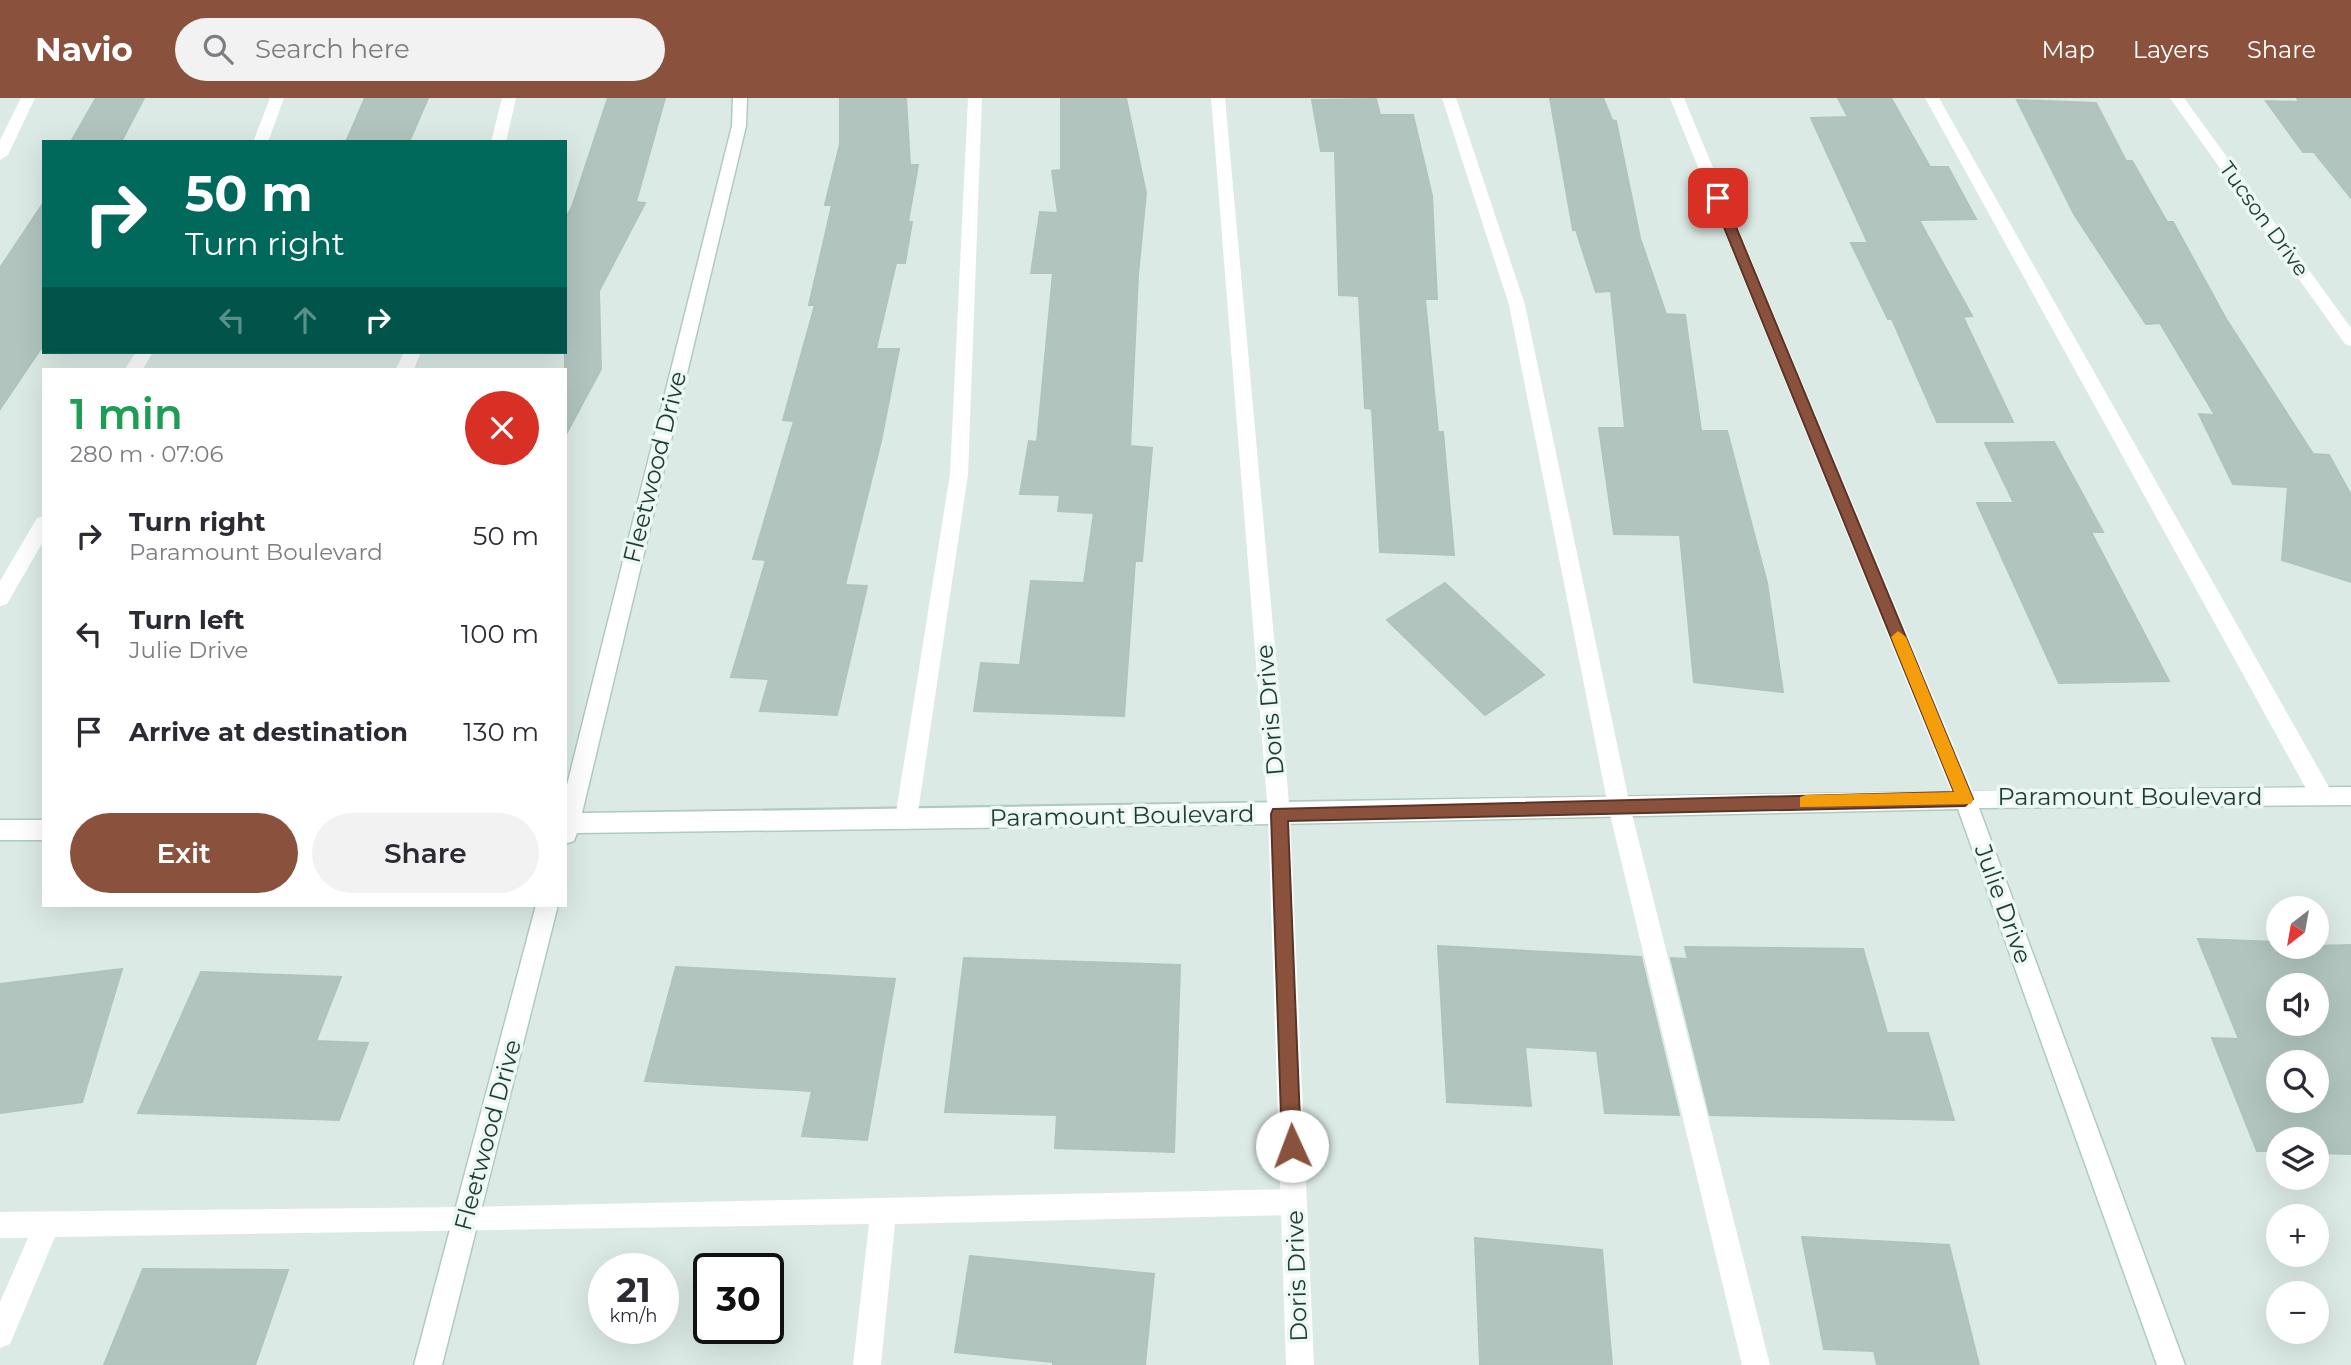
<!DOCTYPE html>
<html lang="en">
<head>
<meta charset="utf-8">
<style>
  :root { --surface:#fff; --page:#f2f2f3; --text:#2b2b33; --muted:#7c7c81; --accent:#8a523c }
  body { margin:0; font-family:Montserrat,sans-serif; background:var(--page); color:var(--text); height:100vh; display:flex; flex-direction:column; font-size:26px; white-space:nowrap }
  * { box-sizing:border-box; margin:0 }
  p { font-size:23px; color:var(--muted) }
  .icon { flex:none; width:38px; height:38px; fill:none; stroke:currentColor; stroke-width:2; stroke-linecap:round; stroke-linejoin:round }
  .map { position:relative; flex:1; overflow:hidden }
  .drawer { position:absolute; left:42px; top:270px; width:525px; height:539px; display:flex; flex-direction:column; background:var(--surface); border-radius:0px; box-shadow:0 7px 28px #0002 }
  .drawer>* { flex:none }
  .banner { position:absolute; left:42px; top:42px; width:525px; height:214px; border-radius:0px; box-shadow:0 7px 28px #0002; background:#00695c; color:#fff; overflow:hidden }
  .needle { width:46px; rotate:211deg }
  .fabs { position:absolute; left:2266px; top:798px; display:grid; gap:14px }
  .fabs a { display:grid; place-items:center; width:63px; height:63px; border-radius:50%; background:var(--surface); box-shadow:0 7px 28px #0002; font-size:35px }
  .speed { position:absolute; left:588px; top:1155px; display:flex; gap:14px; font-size:35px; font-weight:700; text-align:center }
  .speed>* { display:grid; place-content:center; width:91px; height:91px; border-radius:50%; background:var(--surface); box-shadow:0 7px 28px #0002; line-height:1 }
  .speed small { font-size:18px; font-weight:400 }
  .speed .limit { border:4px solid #111; border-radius:10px; background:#fff; color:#111 }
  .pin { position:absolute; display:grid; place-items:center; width:60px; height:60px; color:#fff; margin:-30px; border-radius:14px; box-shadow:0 4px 10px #0006 }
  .me { position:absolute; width:77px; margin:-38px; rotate:358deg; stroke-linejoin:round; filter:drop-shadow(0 0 5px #0008) }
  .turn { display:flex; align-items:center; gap:24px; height:147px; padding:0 28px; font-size:32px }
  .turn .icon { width:91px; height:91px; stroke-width:2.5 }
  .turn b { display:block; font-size:49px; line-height:60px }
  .lanes { display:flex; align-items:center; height:66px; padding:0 28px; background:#0003; justify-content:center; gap:35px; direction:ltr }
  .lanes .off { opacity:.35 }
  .round { display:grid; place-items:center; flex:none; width:74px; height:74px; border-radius:37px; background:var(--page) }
  .head { display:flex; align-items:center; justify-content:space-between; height:119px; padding:0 28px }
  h1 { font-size:42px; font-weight:600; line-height:52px; color:#1e9e55 }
  .action { display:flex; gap:14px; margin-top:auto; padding:14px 28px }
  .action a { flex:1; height:80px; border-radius:42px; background:var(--accent); color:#fff; font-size:28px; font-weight:600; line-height:80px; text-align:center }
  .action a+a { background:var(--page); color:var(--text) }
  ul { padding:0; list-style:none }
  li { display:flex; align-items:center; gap:21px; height:98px; padding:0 28px }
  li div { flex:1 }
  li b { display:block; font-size:26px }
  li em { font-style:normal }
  header { display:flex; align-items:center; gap:42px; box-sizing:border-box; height:98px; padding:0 35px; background:var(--accent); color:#fff }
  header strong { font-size:33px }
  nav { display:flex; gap:38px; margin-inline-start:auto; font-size:24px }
  .search { width:490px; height:63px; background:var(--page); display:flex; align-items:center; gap:18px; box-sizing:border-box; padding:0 24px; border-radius:38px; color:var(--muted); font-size:26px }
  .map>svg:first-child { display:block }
</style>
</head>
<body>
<header>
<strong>Navio</strong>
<div class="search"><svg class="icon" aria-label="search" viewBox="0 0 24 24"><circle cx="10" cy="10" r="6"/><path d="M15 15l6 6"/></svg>Search here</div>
<nav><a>Map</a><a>Layers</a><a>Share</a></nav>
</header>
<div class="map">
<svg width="2351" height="1267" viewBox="0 0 2351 1267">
  <rect width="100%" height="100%" fill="#dceae5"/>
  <path fill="#b1c5be" stroke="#aec4bd" stroke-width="2" fill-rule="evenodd" d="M96 0H144L121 44H71Z
    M365 0H428L409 44H346Z
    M608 0H665L636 104 645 105 599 193 601 271 565 338V121L572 109Z
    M840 0H906L910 67H918L908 124H912L905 165H896L876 251H899L881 343 845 487 867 488 837 617 760 613 769 581 731 579 766 462 753 461 794 323 783 322 815 207H809L832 107H825L840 46Z
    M1061 0H1126L1146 95 1138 177 1130 348 1152 350 1142 463H1135L1124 618 974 613 981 565 1020 567 1031 483 1084 485 1094 415 1058 413 1060 397 1020 396 1029 343 1037 344 1053 175H1031L1040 114 1058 115 1052 73 1061 72Z
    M1550 0H1603L1612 22 1616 23 1640 140 1666 216 1685 217 1701 333H1727L1767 485 1783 594 1694 584 1680 437 1614 436 1599 330H1625L1611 193 1596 194 1576 132H1573Z
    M1838 0H1891L1930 69H1948L1976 121 1919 122 1972 218 1963 219 2013 324H1937L1892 221H1888L1851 145H1868L1811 20 1848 19Z
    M2297 0H2351V100L2314 54H2303L2266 3 2299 4Z
    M1376 1 1380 17H1413L1432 98 1437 201H1425L1438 334H1443L1454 457 1380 454 1372 311 1365 310 1359 198 1339 197 1335 53H1321L1312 2Z
    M2017 2 2096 5 2126 63H2132L2167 124H2173L2226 221 2313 356 2329 357 2351 397V484L2282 462 2288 389 2233 386 2199 316 2215 317 2160 225 2146 226 2074 116Z
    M44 104V246L0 311V170Z
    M2054 344 2103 434H2091L2169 583 2059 585 1977 405H2014L1985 345Z
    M1445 485 1544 577 1485 617 1387 522Z
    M2198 841 2278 844V849L2351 847V1056L2317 1055V1041H2278V1053H2257L2212 940 2239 941ZM2278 887H2317V926H2278ZM2278 964H2317V1003H2278Z
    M1438 848 1641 859 1679 1017 1605 1015 1597 953 1525 949 1531 1008 1447 1004Z
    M1685 849 1863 851 1887 935H1928L1954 1022 1710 1017 1671 860 1688 861Z
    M964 860 1180 867 1174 1054 1055 1050 1057 1017 945 1014Z
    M676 869 895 881 867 1042 802 1038 812 993 645 983Z
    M122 871 82 1004 0 1015V886Z
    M201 874 341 879 316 943 368 945 339 1022 138 1015Z
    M1802 1139 1949 1147 1979 1267H1877L1874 1253 1824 1251Z
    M1475 1140 1602 1152 1612 1267H1480Z
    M970 1158 1154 1176 1145 1267H1053V1264L955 1254Z
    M143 1171 288 1172 255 1267H104Z"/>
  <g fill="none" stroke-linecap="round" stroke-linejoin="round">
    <g stroke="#aecbc3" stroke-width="3">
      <path id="secondary" d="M733 0H747L746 28 582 715C1172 708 1761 693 2351 689V707L1979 710 2185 1267H2157L1958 711 1279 726 577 735 574 743 565 746V695L732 28Z
        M0 722H44V742H0Z
        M536 807H558L442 1267H414Z"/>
    </g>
    <path fill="#fff" fill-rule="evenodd" d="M21 0H35L8 57 0 62V42Z
      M502 0H516L506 44H491Z
      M968 0H982L968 376 917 721 914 728 906 731 898 728 895 721 950 376Z
      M1442 0H1456L1525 207 1630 708 1770 1267H1742L1608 708 1509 207Z
      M1925 0H1939L2330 691 2333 698 2330 705 2322 707 2314 705Z
      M404 254H421L414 271H396Z
      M1294 1091 1303 1095 1307 1104 1303 1113 1294 1117 895 1126 881 1267H853L869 1126 55 1139 10 1246 0 1250V1204L28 1140H0V1114L466 1109Z"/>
    <path fill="#fff" fill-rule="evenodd" d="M270 0H284L268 44H253Z
      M1211 0H1225L1290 716 1314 1267H1286L1268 716Z
      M1670 0H1684L1976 701 1973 708 1965 710 1957 708 1954 701Z
      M2170 0H2184L2351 230V248L2345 246Z
      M136 254H153L143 271H125Z
      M44 418V442L7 506 0 508V483L37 420Z"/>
    <use href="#secondary" fill="#fff" fill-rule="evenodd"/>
  </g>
  <path fill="#8a523c" stroke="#5a3527" stroke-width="2" d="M1718 96 1724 100 1973 701 1965 708 1288 723 1301 1048 1299 1055 1292 1058 1285 1055 1282 1048 1271 716 1273 711 1954 694 1712 100Z"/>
  <path fill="#f59e0b" d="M1898 533 1906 539 1973 701 1971 706 1800 709V699L1806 697 1954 694 1891 539Z"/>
  <g text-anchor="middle" stroke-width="7" stroke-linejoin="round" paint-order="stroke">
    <g font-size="21" fill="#1d3b35" stroke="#edf7f3">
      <text transform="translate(2264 121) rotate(54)" y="7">Tucson Drive</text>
    </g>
    <g font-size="24" fill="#1d3b35" stroke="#edf7f3">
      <text transform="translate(655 369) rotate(-76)" y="8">Fleetwood Drive</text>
      <text transform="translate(1270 612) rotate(-95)" y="8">Doris Drive</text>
      <text x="2130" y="707">Paramount Boulevard</text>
      <text transform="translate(1122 718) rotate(-1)" y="8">Paramount Boulevard</text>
      <text transform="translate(2003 806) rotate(70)" y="8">Julie Drive</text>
      <text transform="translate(488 1037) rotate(-75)" y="8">Fleetwood Drive</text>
      <text transform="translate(1297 1178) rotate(-92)" y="8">Doris Drive</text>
    </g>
  </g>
</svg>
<div class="fabs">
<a><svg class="needle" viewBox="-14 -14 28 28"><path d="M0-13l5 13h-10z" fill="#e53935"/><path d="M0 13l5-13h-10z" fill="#7c7c81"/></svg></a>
<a><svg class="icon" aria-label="sound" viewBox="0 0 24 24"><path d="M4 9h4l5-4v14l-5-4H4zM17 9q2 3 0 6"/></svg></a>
<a><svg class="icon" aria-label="search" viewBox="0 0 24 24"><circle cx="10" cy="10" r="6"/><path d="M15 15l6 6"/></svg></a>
<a><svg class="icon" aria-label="layers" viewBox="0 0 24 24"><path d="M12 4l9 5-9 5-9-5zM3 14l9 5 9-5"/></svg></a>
<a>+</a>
<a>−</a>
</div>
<div class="speed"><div>21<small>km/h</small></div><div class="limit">30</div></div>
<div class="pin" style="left:1718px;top:100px;background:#d93025"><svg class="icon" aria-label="arrive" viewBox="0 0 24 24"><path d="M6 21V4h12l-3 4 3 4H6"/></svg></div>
<svg class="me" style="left:1292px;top:1048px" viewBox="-20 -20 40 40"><circle r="19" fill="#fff"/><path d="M0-13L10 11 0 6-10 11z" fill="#8a523c"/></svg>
<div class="banner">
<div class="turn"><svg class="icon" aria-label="right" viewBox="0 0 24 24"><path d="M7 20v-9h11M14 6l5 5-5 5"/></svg><div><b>50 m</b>Turn right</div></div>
<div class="lanes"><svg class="icon off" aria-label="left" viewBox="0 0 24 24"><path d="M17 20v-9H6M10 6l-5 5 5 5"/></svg><svg class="icon off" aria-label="ahead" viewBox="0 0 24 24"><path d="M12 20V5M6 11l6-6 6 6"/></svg><svg class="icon" aria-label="right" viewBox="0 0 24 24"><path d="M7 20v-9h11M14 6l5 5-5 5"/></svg></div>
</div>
<section class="drawer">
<div class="head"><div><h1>1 min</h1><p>280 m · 07:06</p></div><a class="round" style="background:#d93025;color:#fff"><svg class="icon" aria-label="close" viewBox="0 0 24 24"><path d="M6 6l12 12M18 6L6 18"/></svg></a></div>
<ul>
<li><svg class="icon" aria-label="right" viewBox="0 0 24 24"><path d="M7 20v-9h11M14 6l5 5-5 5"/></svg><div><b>Turn right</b><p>Paramount Boulevard</p></div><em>50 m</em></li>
<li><svg class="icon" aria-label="left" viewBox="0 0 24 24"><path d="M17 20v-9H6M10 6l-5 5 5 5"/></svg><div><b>Turn left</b><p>Julie Drive</p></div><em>100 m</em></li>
<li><svg class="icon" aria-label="arrive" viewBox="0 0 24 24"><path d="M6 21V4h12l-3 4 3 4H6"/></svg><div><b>Arrive at destination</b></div><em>130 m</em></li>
</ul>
<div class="action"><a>Exit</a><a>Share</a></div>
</section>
</div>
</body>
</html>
